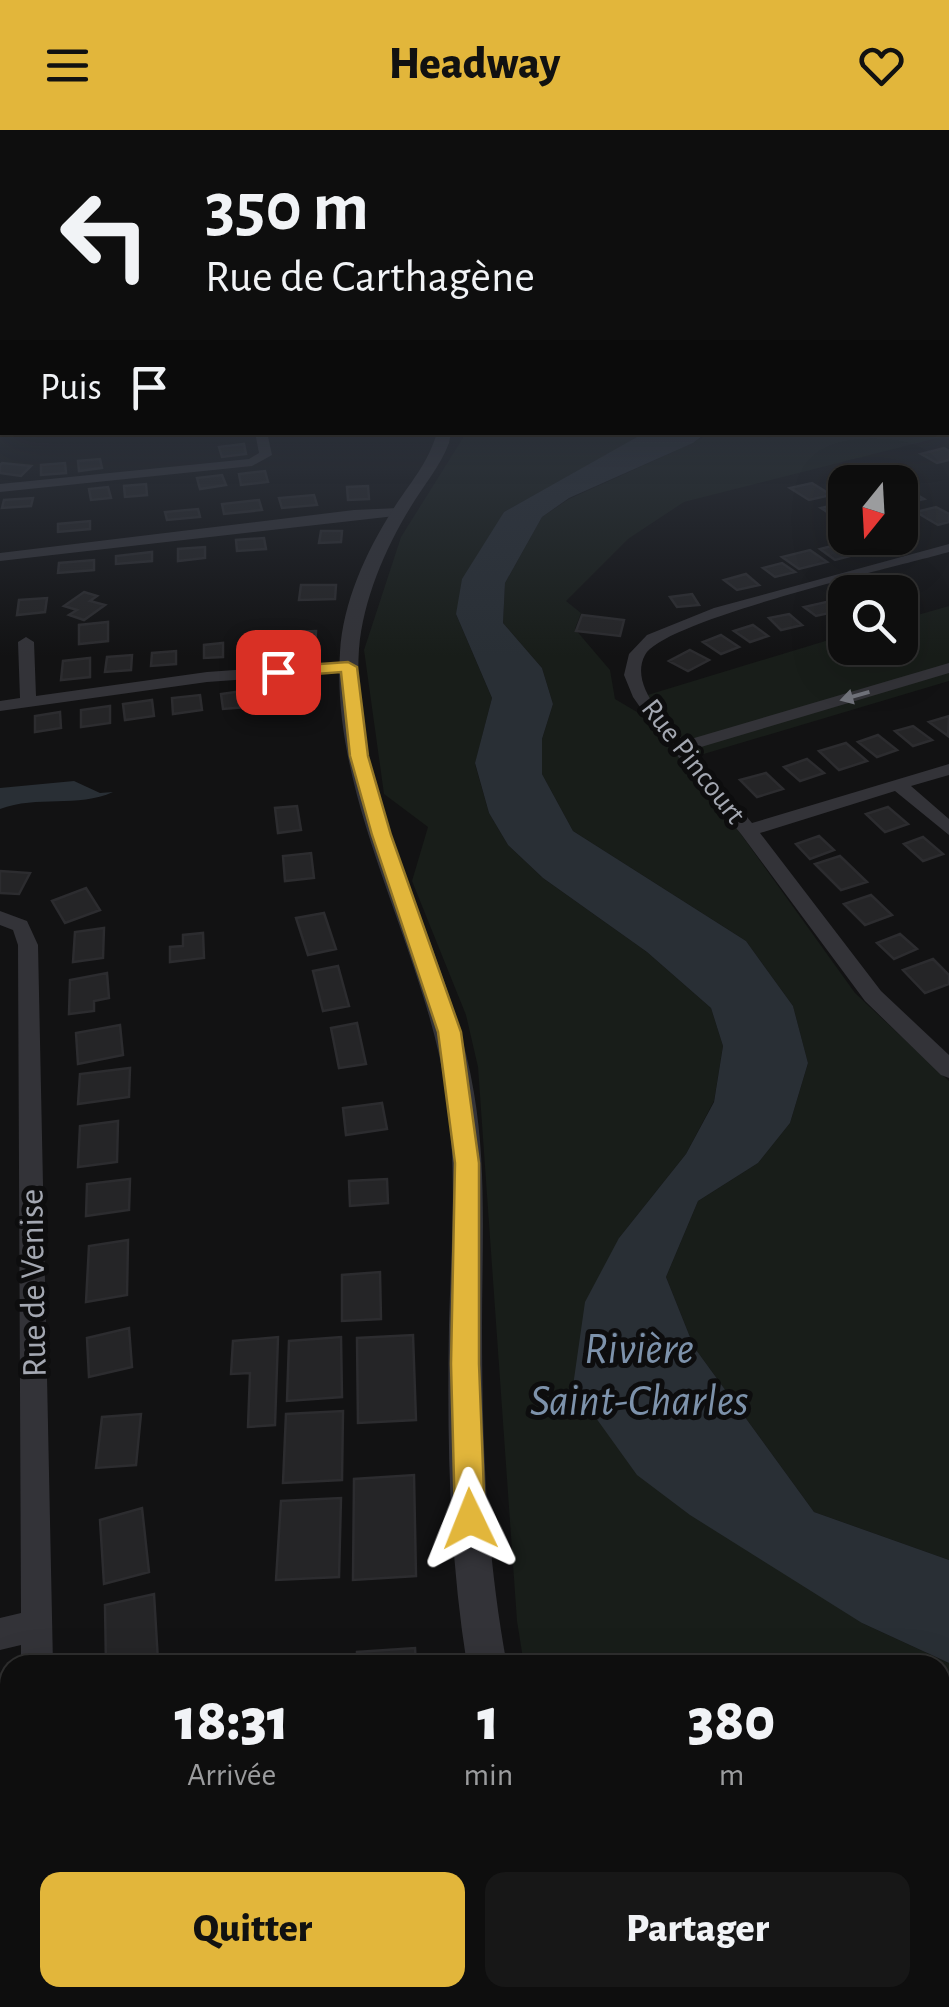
<!DOCTYPE html>
<html lang="fr">
<head>
<meta charset="utf-8">
<style>
  :root { --surface:#0e0e0e; --page:#171717; --text:#f1f3f6; --muted:#9b9c9e; --line:#2e2e2e; --accent:#e2b63b }
  body { margin:0; font-family:"Alegreya Sans",sans-serif; background:var(--page); color:var(--text); height:100vh; display:flex; flex-direction:column; font-size:38px; white-space:nowrap }
  * { box-sizing:border-box; margin:0 }
  p { font-size:32px; color:var(--muted) }
  .icon { flex:none; width:55px; height:55px; fill:none; stroke:currentColor; stroke-width:2; stroke-linecap:round; stroke-linejoin:round }
  .map { position:relative; flex:1; overflow:hidden }
  .drawer { position:absolute; left:0px; top:1525px; width:950px; height:352px; display:flex; flex-direction:column; background:var(--surface); border-radius:30px 30px 0 0; box-shadow:0 10px 40px #0002,0 0 0 2px var(--line) }
  .drawer>* { flex:none }
  .hud { position:absolute; left:0px; top:0px; width:950px; height:305px; box-shadow:0 10px 40px #0002,0 0 0 2px var(--line); background:#0e0e0e; color:var(--text); overflow:hidden }
  .needle { width:65px; rotate:198deg }
  .fabs { position:absolute; left:828px; top:335px; display:grid; gap:20px }
  .fabs a { display:grid; place-items:center; width:90px; height:90px; border-radius:20px; background:var(--surface); box-shadow:0 10px 40px #0002,0 0 0 2px var(--line); font-size:50px }
  .pin { position:absolute; display:grid; place-items:center; width:85px; height:85px; color:#fff; margin:-42px; border-radius:20px; box-shadow:0 5px 15px #0006 }
  .me { position:absolute; width:110px; margin:-55px; rotate:358deg; stroke-linejoin:round; filter:drop-shadow(0 0 8px #0008) }
  .turn { display:flex; align-items:center; gap:35px; height:210px; padding:0 40px; font-size:45px }
  .turn .icon { width:130px; height:130px; stroke-width:2.5 }
  .turn b { display:block; font-size:70px; line-height:85px }
  .then { display:flex; align-items:center; height:95px; padding:0 40px; background:#0003; gap:20px; font-size:38px }
  .eta { display:flex; justify-content:space-evenly; align-items:center; height:170px; text-align:center }
  .eta b { font-size:60px; font-weight:800; line-height:70px }
  .action { display:flex; gap:20px; margin-top:auto; padding:20px 40px }
  .action a { flex:1; height:115px; border-radius:20px; background:var(--accent); color:#111; font-size:40px; font-weight:800; line-height:115px; text-align:center }
  .action a+a { background:var(--page); color:var(--text) }
  header { display:flex; justify-content:space-between; align-items:center; height:130px; padding:0 40px; background:var(--accent); color:#111; font-size:45px; font-weight:800 }
  .map>svg:first-child { display:block }
</style>
</head>
<body>
<header><svg class="icon" aria-label="menu" viewBox="0 0 24 24"><path d="M4 6h16M4 12h16M4 18h16"/></svg>Headway<svg class="icon" aria-label="heart" viewBox="0 0 24 24"><path d="M12 20l-8-8c-3-5 5-10 8-4 3-6 11-1 8 4z"/></svg></header>
<div class="map">
<svg width="949" height="1877" viewBox="0 0 949 1877">
  <rect width="100%" height="100%" fill="#121213"/>
  <path fill="#181d19" d="M949 263V305L684 372 628 409 566 471 581 483 575 499 610 540 615 569 637 582 681 622 641 567 845 505V518H900V490L949 476V551L687 629 855 863 949 951V1430L814 1382 694 1217 666 1147 698 1071 758 1033 790 993 808 933 793 876 746 811 573 701 542 644V609L553 574 542 538 503 493 505 453 542 387 569 369 695 312C715 296 744 302 769 308L778 302H948Z
    M466 303H646L504 382 456 484 492 568 475 634 489 683 508 715 543 748 647 822 711 878 723 916 714 971 686 1024 619 1108 862 1493 949 1533V1877H611L609 1868H940V1535H524L517 1491 478 937 466 885 412 751 428 697 384 664 364 520 401 407Z"/>
  <path fill="#292f35" d="M646 302 706 303 693 313 569 368 542 387 505 453 503 493 542 538 553 574 542 609V644L573 701 746 811 793 876 808 933 790 993 758 1033 698 1071 666 1147 694 1217 814 1382 949 1430V1533L862 1493 690 1385 637 1345 573 1256 585 1172 619 1108 686 1024 714 972 723 916 711 878 647 822 543 748 508 715 489 683 475 633 492 568 456 484 462 449 504 382Z
    M74 651 100 663 113 662C78 678 37 665 0 679V658Z"/>
  <path fill="#252527" stroke="#2c2c2f" stroke-width="2.5" d="M244 314 246 324 222 327 219 317Z
    M944 318 949 321V330L937 333 921 324Z
    M100 329 102 338 79 341 78 331Z
    M65 333 66 343 41 345V335Z
    M0 335 2 333 31 336 21 346 0 343Z
    M873 337 892 349 869 352 852 342Z
    M265 341 268 352 241 355 239 344Z
    M222 345 226 355 200 359 197 348Z
    M812 353 831 365 809 370 790 358Z
    M146 354 147 365 125 367 124 356Z
    M368 356 369 369 348 370 347 357Z
    M108 357 111 368 91 370 89 359Z
    M904 357 924 369 903 374 900 358Z
    M314 365 317 375 282 378 279 368Z
    M33 368 31 376 2 378 4 370Z
    M259 370 262 380 224 384 222 374Z
    M842 373 845 390 841 391 821 378Z
    M936 377 949 384V392L938 395 916 382Z
    M198 379 200 387 167 390 165 382Z
    M90 391V399L58 402V394Z
    M321 401H342L341 412 319 413Z
    M264 408 266 419 237 421 236 410Z
    M843 413 858 424 835 430 820 419Z
    M205 417V428L178 431V419Z
    M810 420 827 432 799 439 782 427Z
    M152 422V431L116 434V426Z
    M94 430V440L58 443 59 433Z
    M782 433 795 442 775 447 763 438Z
    M746 444 759 455 737 460 724 450Z
    M301 455H336L335 469 299 470Z
    M84 462 97 466 90 471 105 475 84 490 69 485 77 480 64 476Z
    M692 464 699 475 677 477 670 467Z
    M47 468 45 482 17 485 19 470Z
    M826 472 838 481 816 486 804 477Z
    M789 484 802 495 781 500 769 488Z
    M582 485 624 490 620 506 576 501Z
    M108 492V511L79 514V495Z
    M753 495 768 506 750 512 734 501Z
    M316 501 315 519 288 520 289 502Z
    M721 505 739 517 721 524 703 512Z
    M268 510 269 522 240 525V516H247V512Z
    M223 513V527L204 528V515Z
    M690 520 709 530 688 541 669 531Z
    M176 521V534L151 536 152 523Z
    M132 525 131 540 105 542 107 527Z
    M90 528V547L61 550 63 531Z
    M283 556 286 572 259 575 256 559Z
    M243 561 246 577 223 579 221 564Z
    M200 565 202 580 173 584 172 568Z
    M152 570 154 586 125 590 123 574Z
    M110 576V593L81 597V580Z
    M60 582 61 598 35 602V586Z
    M949 586 948 606 929 592Z
    M913 596 932 610 913 616 895 601Z
    M878 605 897 620 877 627 858 612Z
    M846 613 867 631 839 640 819 621Z
    M807 629 824 643 800 651 784 637Z
    M766 643 783 659 757 667 740 650Z
    M297 676 301 700 278 703 275 678Z
    M888 677 908 694 885 702 866 684Z
    M819 706 834 720 810 729 796 714Z
    M923 707 943 724 923 731 904 714Z
    M311 723 314 748 285 751 283 726Z
    M840 726 867 752 841 760 815 734Z
    M0 741 30 743 19 764 0 763Z
    M86 758 100 780 65 793 52 771Z
    M871 765 892 785 865 795 844 774Z
    M324 783 336 819 308 825 296 788Z
    M104 798 103 828 73 832 75 802Z
    M203 803 204 828 170 832V817L183 816V805Z
    M900 804 917 819 894 829 877 813Z
    M933 829 949 845V854L925 863 903 840Z
    M338 836 349 876 323 881 313 841Z
    M107 843 109 868 94 871V881L69 884 70 850Z
    M357 893 366 934 339 938 331 898Z
    M120 895 123 925 78 934 76 903Z
    M130 938 129 967 78 974 80 944Z
    M382 973 387 999 346 1005 343 978Z
    M118 991 117 1032 78 1037 80 996Z
    M130 1049 129 1080 86 1086 87 1054Z
    M387 1049 388 1073 350 1076 349 1051Z
    M128 1110 127 1165 86 1172 89 1116Z
    M380 1142 381 1189 342 1191V1145Z
    M129 1198 132 1237 89 1247 87 1208Z
    M413 1205 416 1290 358 1293 357 1208Z
    M278 1207 275 1295 248 1297 250 1243 231 1244 233 1211Z
    M341 1207 342 1267 287 1271 289 1211Z
    M343 1281 342 1350 283 1353 286 1284Z
    M141 1284 136 1335 96 1338 102 1287Z
    M414 1345 416 1446 353 1450 354 1349Z
    M341 1368 339 1447 276 1450 281 1371Z
    M142 1378 149 1442 104 1454 100 1390Z
    M154 1464 158 1531 106 1535 105 1475Z
    M415 1518 416 1535H357V1522Z
    M140 1868H208V1877H141Z
    M381 1868H427V1877H381Z"/>
  <g fill="none" stroke-linecap="round" stroke-linejoin="round">
    <path fill="#333338" fill-rule="evenodd" d="M0 271H2V278H0Z
      M255 302H267L272 325 252 336 0 362V354L249 329 259 323Z
      M399 378 404 379V385L0 431V423L354 380Z
      M949 414V422C900 436 663 490 645 525 629 555 666 590 684 611L949 533V543L691 620 752 693 949 634V645L911 656 949 689V705L895 661 760 703 881 861 949 925V948L941 945 865 871 741 704 654 597 633 567 624 545 629 524 647 505 714 478Z
      M26 507 34 512 36 566 207 542 349 532 357 537 349 542 207 552 0 581V571L20 568 18 512Z
      M0 781 27 791 38 815 53 1535H21V1515L0 1520V1488L21 1483 18 815 13 800 0 795Z
      M10 1854V1868H42L41 1877H3Z"/>
    <path fill="#333338" fill-rule="evenodd" d="M437 302H451L449 313C440 337 423 356 410 378 385 419 363 470 359 519 349 664 451 819 474 963 487 1039 482 1119 482 1197 482 1310 486 1423 507 1535H467C449 1422 447 1310 449 1195 451 1118 458 1038 446 961 424 816 330 670 340 522 343 472 366 422 392 381 408 355 429 333 437 302Z
      M536 1868H582L585 1877H539Z"/>
  </g>
  <defs><path id="oneway-solid" d="M-6-.8H1V-3.2L6.5 0L1 3.2V.8H-6Z" transform="scale(2.5)"/></defs>
  <use fill="#71737b" href="#oneway-solid" transform="translate(855 566) rotate(164)"/>
  <linearGradient id="sky" x2="0" y2="1"><stop stop-color="#0a0a0a"/><stop offset="0.5" stop-color="#333944"/><stop offset="1" stop-color="#333944" stop-opacity="0"/></linearGradient>
  <rect width="949" height="526" fill="url(#sky)"/>
  <path fill="#e2b63b" stroke="#937626" stroke-width="2.5" d="M348 532 357 537 368 626 391 705 461 902 479 1033V1234L485 1389 481 1399 470 1404 459 1399 455 1389 451 1234 455 1033 438 902 372 705 350 626 341 542 278 547 270 542 278 537Z"/>
  <g text-anchor="middle" stroke-width="10" stroke-linejoin="round" paint-order="stroke">
    <g font-size="30" fill="#a4a8b2" stroke="#0d0d0e">
      <text transform="translate(694 631) rotate(52)" y="10">Rue Pincourt</text>
    </g>
    <g font-size="35" fill="#a4a8b2" stroke="#0d0d0e">
      <text transform="translate(32 1153) rotate(-91)" y="12">Rue de Venise</text>
    </g>
    <g font-size="45" font-style="italic" fill="#7d92ab" stroke="#0d0d0e">
      <text x="639" y="1233">Rivière<tspan x="639" dy="52">Saint-Charles</tspan></text>
    </g>
  </g>
</svg>
<div class="fabs">
<a><svg class="needle" viewBox="-14 -14 28 28"><path d="M0-13l5 13h-10z" fill="#e53935"/><path d="M0 13l5-13h-10z" fill="#9b9c9e"/></svg></a>
<a><svg class="icon" aria-label="search" viewBox="0 0 24 24"><circle cx="10" cy="10" r="6"/><path d="M15 15l6 6"/></svg></a>
</div>
<div class="pin" style="left:278px;top:542px;background:#d93025"><svg class="icon" aria-label="arrive" viewBox="0 0 24 24"><path d="M6 21V4h12l-3 4 3 4H6"/></svg></div>
<svg class="me" style="left:470px;top:1389px" viewBox="-20 -20 40 40"><path d="M0-17L14 15 0 8-14 15z" fill="#e2b63b" stroke="#fff" stroke-width="4"/></svg>
<div class="hud">
<div class="turn"><svg class="icon" aria-label="left" viewBox="0 0 24 24"><path d="M17 20v-9H6M10 6l-5 5 5 5"/></svg><div><b>350 m</b>Rue de Carthagène</div></div>
<div class="then">Puis<svg class="icon" aria-label="arrive" viewBox="0 0 24 24"><path d="M6 21V4h12l-3 4 3 4H6"/></svg></div>
</div>
<section class="drawer">
<div class="eta">
<div><b>18:31</b><p>Arrivée</p></div>
<div><b>1</b><p>min</p></div>
<div><b>380</b><p>m</p></div>
</div>
<div class="action"><a>Quitter</a><a>Partager</a></div>
</section>
</div>
</body>
</html>
